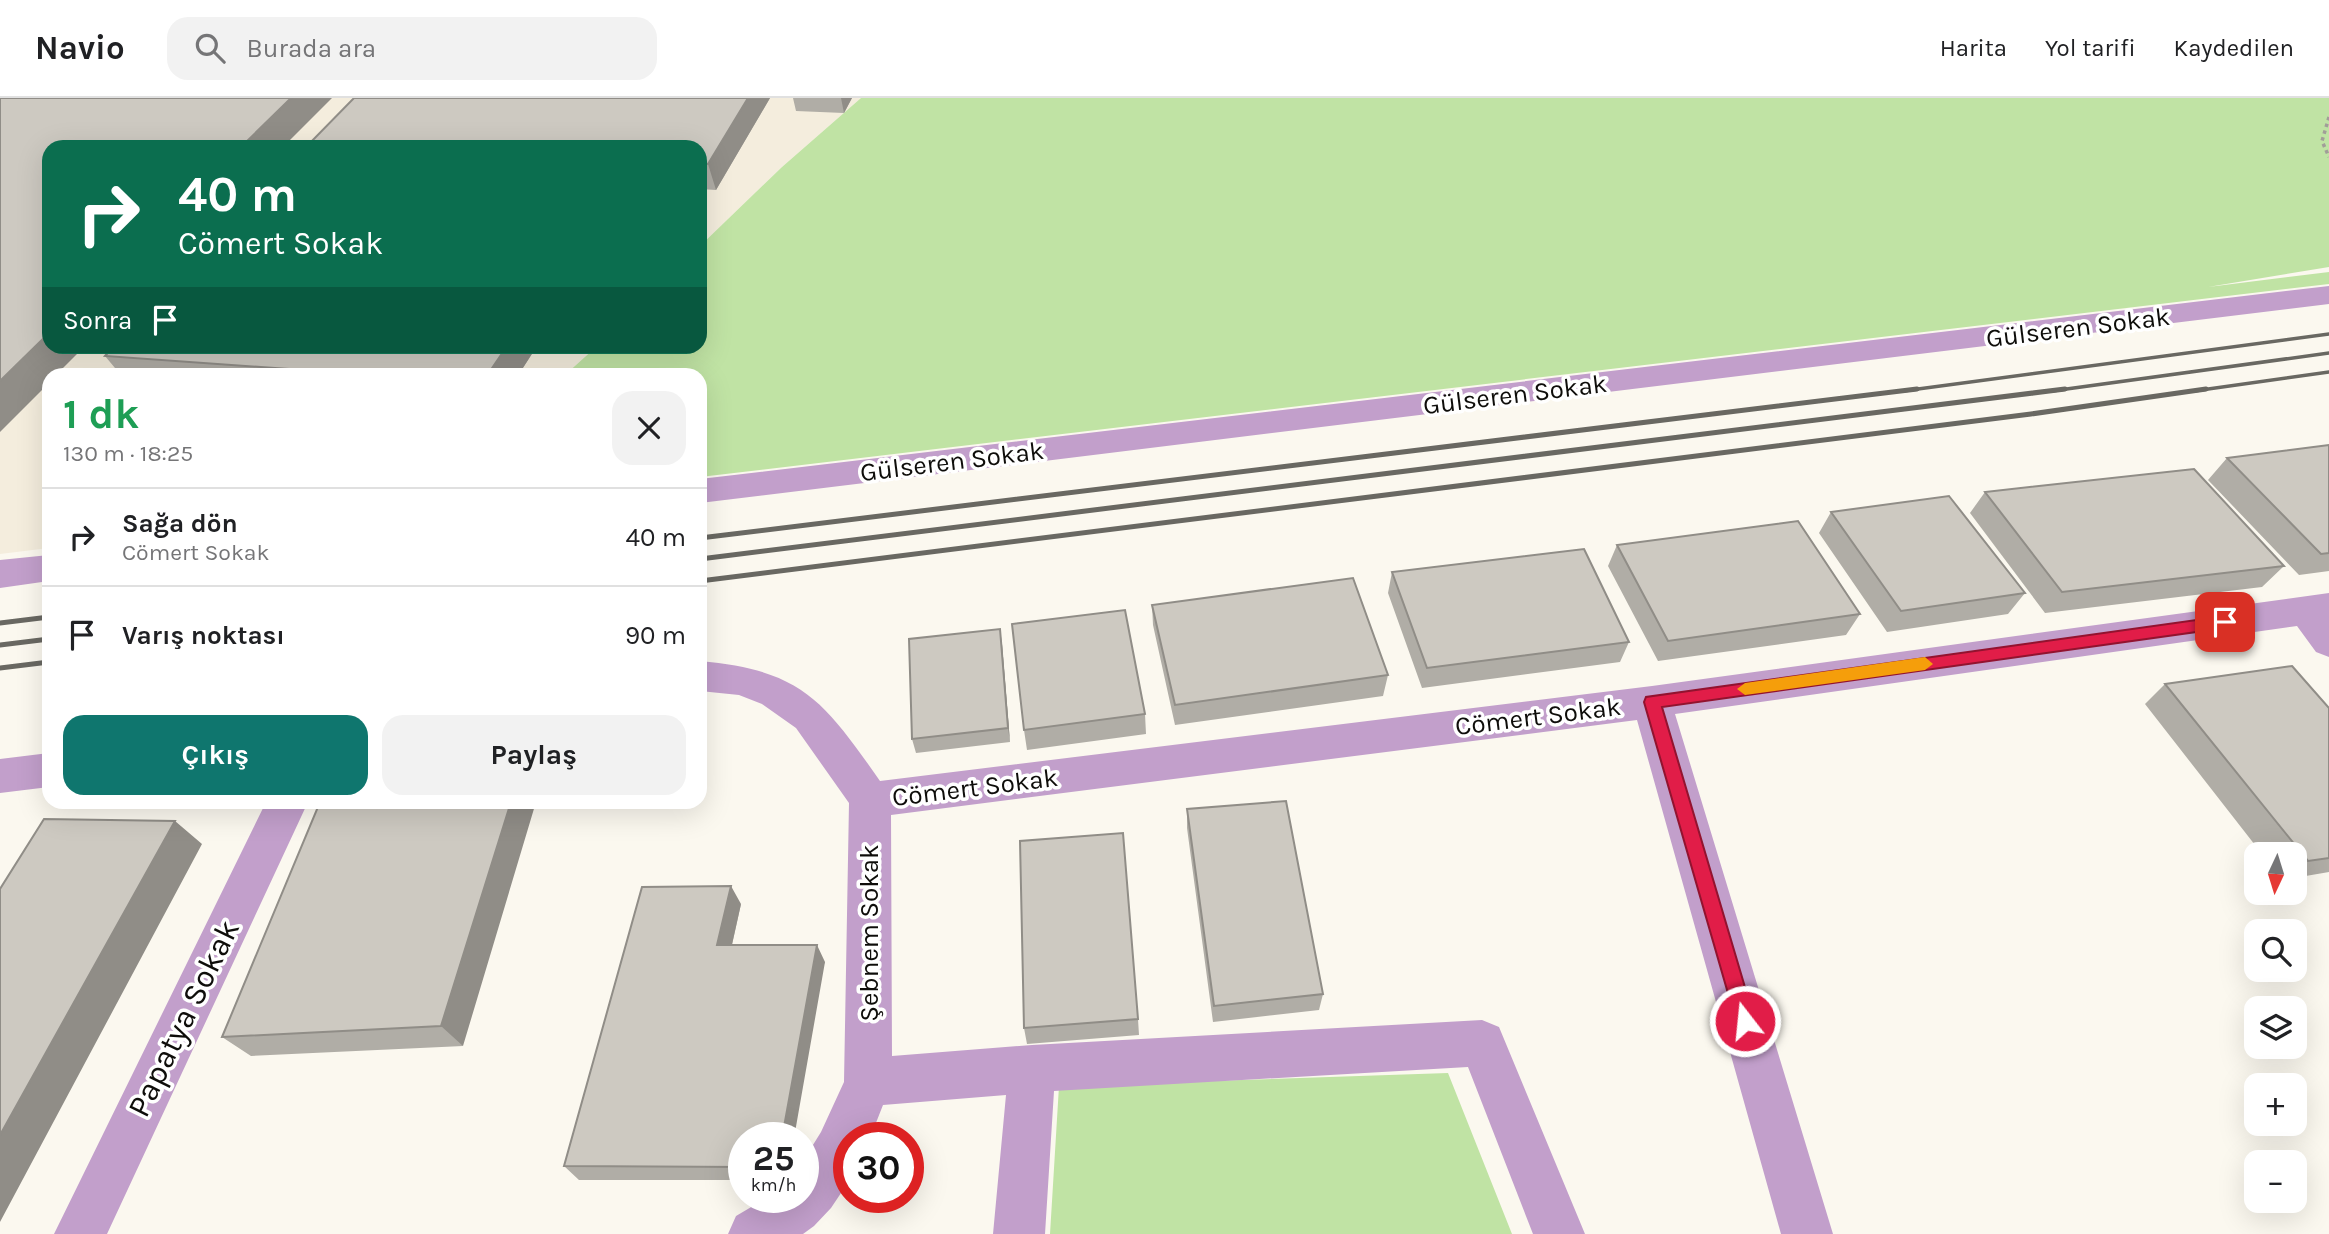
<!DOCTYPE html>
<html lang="tr">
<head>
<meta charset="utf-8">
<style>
  :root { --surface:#fff; --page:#f2f2f2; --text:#202124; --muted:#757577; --line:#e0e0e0; --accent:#0f766e }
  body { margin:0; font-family:Karla,sans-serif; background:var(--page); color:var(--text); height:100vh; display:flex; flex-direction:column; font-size:26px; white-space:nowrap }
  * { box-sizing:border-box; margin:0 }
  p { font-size:23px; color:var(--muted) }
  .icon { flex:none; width:38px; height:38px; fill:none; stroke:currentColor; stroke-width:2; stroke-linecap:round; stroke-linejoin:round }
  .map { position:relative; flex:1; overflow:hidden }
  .sheet { position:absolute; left:42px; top:270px; width:665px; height:441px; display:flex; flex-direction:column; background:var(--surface); border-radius:21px; box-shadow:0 7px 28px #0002 }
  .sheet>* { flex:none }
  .guide { position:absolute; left:42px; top:42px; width:665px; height:214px; border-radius:21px; box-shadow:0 7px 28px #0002; background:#0b6e4f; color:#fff; overflow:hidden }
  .needle { width:46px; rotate:184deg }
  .controls { position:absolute; left:2244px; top:744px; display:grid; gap:14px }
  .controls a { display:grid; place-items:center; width:63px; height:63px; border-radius:14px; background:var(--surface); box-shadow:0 7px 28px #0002; font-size:35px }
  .speed { position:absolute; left:728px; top:1024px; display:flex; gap:14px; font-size:35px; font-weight:700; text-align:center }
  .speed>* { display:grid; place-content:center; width:91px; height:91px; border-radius:50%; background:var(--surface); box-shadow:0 7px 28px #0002; line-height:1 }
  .speed small { font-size:18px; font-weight:400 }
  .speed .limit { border:10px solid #d22; background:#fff; color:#111 }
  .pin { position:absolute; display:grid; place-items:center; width:60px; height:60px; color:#fff; margin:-30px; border-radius:14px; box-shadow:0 4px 10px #0006 }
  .me { position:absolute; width:77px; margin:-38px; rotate:344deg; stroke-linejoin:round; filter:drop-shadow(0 0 5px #0008) }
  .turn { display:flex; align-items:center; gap:24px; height:147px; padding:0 21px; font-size:32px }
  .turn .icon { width:91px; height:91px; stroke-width:2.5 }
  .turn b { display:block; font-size:49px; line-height:60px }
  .then { display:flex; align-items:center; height:66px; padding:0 21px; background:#0003; gap:14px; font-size:26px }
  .round { display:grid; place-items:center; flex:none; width:74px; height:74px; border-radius:21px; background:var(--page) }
  .head { display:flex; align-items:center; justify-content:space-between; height:119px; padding:0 21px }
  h1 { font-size:42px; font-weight:700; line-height:52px; color:#1e9e55 }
  .cta { display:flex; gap:14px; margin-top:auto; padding:14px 21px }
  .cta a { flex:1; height:80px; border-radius:21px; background:var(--accent); color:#fff; font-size:28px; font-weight:700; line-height:80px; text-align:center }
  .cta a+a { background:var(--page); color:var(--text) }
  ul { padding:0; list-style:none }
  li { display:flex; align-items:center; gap:21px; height:98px; padding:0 21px; border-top:2px solid var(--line) }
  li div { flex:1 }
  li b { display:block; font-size:26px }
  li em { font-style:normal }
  header { display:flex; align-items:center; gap:42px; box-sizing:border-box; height:98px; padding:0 35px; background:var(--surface); border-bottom:2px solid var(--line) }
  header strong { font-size:33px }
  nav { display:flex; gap:38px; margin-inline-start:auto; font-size:24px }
  .search { width:490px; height:63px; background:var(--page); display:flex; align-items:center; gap:18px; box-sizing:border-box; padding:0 24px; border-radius:21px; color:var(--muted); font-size:26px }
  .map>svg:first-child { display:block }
</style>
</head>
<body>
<header>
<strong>Navio</strong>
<div class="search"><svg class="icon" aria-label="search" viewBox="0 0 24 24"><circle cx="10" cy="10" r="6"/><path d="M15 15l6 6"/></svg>Burada ara</div>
<nav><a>Harita</a><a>Yol tarifi</a><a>Kaydedilen</a></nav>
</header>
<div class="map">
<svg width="2329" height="1136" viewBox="0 0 2329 1136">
  <rect width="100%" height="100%" fill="#fbf8ef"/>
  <path fill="#f4eddd" d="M0 0H861L782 69 700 148V49H49V248L596 249 566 276H49V450L0 456Z"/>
  <path fill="#c0e3a4" d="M861 0H2329V169L2208 189 2329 174V186L700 379V276H566L596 249 700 248V148L782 69Z
    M1448 975 1512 1136H1050L1059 988Z"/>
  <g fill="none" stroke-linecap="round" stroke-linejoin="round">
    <path stroke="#a19e98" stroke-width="3.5" stroke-dasharray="3.5 3.5" stroke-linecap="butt" d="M2329 19 2322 43 2329 59"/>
    <path fill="#c29fcb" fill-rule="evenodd" d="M2329 188V206L700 405V381Z
      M49 457V483L0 490V462Z
      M2329 495V559L2316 554 2297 528 1675 616 1833 1136H1781L1637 622 891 717 892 958 1032 947 1482 922 1499 929 1585 1136H1533L1468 969 1054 993 1045 1136H993L1006 997 883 1007 870 1040H849V1083L831 1110 814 1128 803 1136H728L736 1118 768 1099H803V1063L821 1034 844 984 849 705 796 630 762 606 739 597 700 593V563C802 572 824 603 880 683L1652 588Z
      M49 655V689L0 695V661Z
      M266 704H308L107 1136H54Z"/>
    <path stroke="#696862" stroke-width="3.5" d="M1903 293 2329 236
      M2052 293 2329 255
      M2194 293 2329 274"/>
    <path stroke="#696862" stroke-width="5" d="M700 440 1917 291
      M700 461 2065 291
      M700 483 2031 316 2206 291
      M0 525 49 519
      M0 547 49 541
      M0 570 49 564"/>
  </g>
  <path fill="#b0ada6" d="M354 0H770L716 92 700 91V49Z
    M793 0H852L844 15 796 13Z
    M537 248 519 276H120L105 258Z
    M2329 347V473L2299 477 2208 382 2227 360Z
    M1985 394 2284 468 2262 489 2045 515 1970 415Z
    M1831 414 2025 495 2008 516 1887 534 1819 435Z
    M1617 447 1860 516 1846 537 1658 563 1608 468Z
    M1392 474 1629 544 1620 564 1422 590 1388 495Z
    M1152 507 1388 577 1383 598 1175 627 1153 527Z
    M1002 546 1010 644 916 655 912 641Z
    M2165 586 2329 610V774L2294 780V756H2262L2145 606Z
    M1145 616 1146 636 1027 652 1024 632Z
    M320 704 463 948 251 958 222 939Z
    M1187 711 1323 896 1319 912 1213 924 1187 730Z
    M741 806 732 847 825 864 744 1040V1082H579L564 1068Z
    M1138 921 1139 937 1027 946 1024 930Z"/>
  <path fill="#908d87" d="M291 0H332L283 49H241Z
    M748 0H770L716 92 708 66Z
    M841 0H852L844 15Z
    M49 235V248H85L57 276H49V285L0 334V283Z
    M507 248H537L519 276H488Z
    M1000 531 1002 546 1010 644 1008 630Z
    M511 704H536L463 948 441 928Z
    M175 723 202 746 0 1124V1037Z
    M731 788 741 806 728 864 717 847Z
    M817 847 825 864 794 1040H782Z"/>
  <path fill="#cdc9c1" stroke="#908d87" stroke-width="2" d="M0 0H291L241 49H49V235L0 283Z
    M354 0H748L708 66 700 65V49H306Z
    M114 248H507L488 276H359L105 258Z
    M2329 347V455L2321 456 2227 360Z
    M2194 371 2284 468 2062 494 1985 394Z
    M1949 398 2025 495 1901 513 1831 414Z
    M1798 423 1860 516 1668 543 1617 447Z
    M1584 451 1629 544 1427 570 1392 474Z
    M1353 480 1388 577 1175 607 1152 507Z
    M1125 512 1145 616 1024 632 1012 526Z
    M1000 531 1008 630 912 641 909 541Z
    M2292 568 2329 610V760L2308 763 2165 586Z
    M1286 703 1323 896 1214 908 1187 711Z
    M320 704H511L441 928 222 939Z
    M44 721 175 723 0 1037V791Z
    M1123 735 1138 921 1024 930 1020 743Z
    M731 788 717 847H817L782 1040H744V1069L564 1068 642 789Z"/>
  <path fill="#e11d48" stroke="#92132f" stroke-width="2" d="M2225 518 2233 524 2225 530 1662 609 1755 923 1752 930 1745 932 1738 930 1644 604 1646 599Z"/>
  <path fill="#f59e0b" d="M1925 559 1933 566 1925 572 1745 597 1737 591 1745 585Z"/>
  <g text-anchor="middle" stroke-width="7" stroke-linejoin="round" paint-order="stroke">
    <g font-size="26" fill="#0e0d0a" stroke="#fff">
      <text transform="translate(2078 229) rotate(-7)" y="9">Gülseren Sokak</text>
      <text transform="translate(1515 296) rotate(-7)" y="9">Gülseren Sokak</text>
      <text transform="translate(952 363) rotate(-7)" y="9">Gülseren Sokak</text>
      <text transform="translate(1538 618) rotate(-7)" y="9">Cömert Sokak</text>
      <text transform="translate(975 689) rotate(-7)" y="9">Cömert Sokak</text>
      <text transform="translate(869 835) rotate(-90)" y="9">Şebnem Sokak</text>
    </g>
    <g font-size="32" fill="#0e0d0a" stroke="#fff">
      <text transform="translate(183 920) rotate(-64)" y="11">Papatya Sokak</text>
    </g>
  </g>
</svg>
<div class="controls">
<a><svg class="needle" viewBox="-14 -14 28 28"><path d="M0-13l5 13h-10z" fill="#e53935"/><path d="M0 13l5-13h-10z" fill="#757577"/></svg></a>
<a><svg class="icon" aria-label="search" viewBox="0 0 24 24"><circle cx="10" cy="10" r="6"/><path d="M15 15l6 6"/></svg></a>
<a><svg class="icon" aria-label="layers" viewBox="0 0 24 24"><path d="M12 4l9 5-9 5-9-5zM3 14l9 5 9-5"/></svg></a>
<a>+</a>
<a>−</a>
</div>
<div class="speed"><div>25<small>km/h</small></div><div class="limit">30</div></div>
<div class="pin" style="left:2225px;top:524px;background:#d93025"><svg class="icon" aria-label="arrive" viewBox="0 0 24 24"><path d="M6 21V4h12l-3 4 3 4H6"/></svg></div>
<svg class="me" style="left:1745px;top:923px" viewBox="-20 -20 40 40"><circle r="17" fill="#e11d48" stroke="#fff" stroke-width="3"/><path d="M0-11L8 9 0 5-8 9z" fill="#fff"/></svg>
<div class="guide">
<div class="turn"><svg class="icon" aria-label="right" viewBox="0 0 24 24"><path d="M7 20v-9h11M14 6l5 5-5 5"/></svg><div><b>40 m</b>Cömert Sokak</div></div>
<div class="then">Sonra<svg class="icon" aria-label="arrive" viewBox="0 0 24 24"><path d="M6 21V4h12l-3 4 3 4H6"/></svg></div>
</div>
<section class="sheet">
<div class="head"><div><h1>1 dk</h1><p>130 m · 18:25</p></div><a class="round"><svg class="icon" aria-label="close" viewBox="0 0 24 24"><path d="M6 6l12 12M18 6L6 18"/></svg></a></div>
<ul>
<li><svg class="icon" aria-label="right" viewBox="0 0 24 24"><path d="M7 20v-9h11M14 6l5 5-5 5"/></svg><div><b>Sağa dön</b><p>Cömert Sokak</p></div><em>40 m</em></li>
<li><svg class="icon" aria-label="arrive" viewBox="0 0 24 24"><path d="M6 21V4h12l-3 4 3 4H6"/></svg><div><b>Varış noktası</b></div><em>90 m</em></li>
</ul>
<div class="cta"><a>Çıkış</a><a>Paylaş</a></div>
</section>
</div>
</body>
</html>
